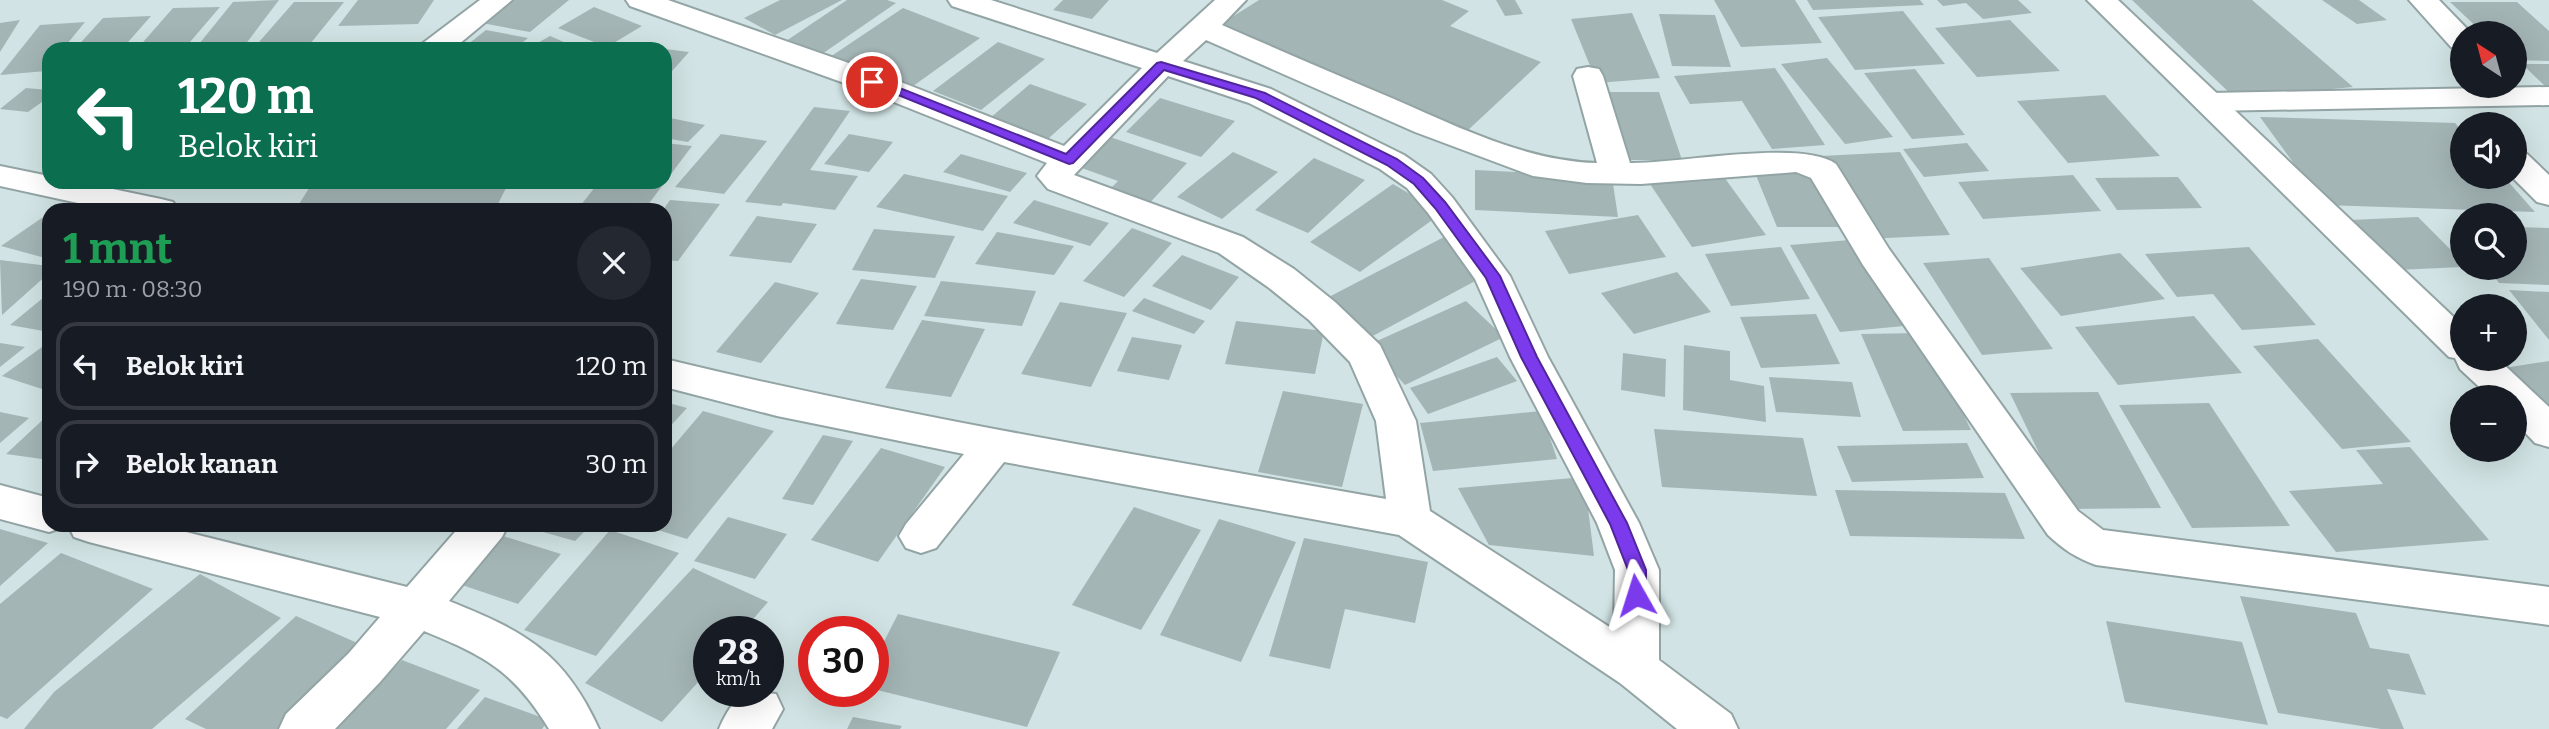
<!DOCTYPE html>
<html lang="id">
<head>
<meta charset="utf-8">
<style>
  :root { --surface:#171b24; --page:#242831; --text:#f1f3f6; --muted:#9ea1a6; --line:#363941 }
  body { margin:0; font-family:Bitter,serif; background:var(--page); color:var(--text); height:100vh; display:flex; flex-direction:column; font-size:26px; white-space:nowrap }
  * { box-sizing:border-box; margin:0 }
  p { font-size:23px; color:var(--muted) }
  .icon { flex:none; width:38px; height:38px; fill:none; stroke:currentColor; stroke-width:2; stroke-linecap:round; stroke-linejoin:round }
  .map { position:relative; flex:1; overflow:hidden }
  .side { position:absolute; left:42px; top:203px; width:630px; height:329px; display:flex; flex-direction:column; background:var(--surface); border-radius:21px; box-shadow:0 7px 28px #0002 }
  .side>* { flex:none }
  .hud { position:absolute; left:42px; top:42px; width:630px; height:147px; border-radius:21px; box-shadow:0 7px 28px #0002; background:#0b6e4f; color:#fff; overflow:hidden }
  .needle { width:46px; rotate:324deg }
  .fabs { position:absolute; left:2450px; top:21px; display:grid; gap:14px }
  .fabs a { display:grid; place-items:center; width:77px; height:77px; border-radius:50%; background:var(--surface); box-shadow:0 7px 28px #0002; font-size:35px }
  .speed { position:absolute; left:693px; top:616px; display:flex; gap:14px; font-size:35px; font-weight:700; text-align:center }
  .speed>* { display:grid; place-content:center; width:91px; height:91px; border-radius:50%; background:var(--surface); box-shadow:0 7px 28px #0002; line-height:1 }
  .speed small { font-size:18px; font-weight:400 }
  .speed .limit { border:10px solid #d22; background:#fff; color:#111 }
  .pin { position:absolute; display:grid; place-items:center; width:60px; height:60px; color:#fff; margin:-30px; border:4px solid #fff; border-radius:50%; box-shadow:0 2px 7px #0007 }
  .me { position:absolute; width:77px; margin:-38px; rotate:354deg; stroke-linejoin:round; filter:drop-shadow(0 0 5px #0008) }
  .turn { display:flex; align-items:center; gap:24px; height:147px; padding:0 21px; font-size:32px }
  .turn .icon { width:91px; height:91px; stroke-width:2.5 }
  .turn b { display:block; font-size:49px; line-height:60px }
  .round { display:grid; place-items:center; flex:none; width:74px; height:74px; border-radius:37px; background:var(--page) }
  .overview { display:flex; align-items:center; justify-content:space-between; height:119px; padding:0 21px }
  h1 { font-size:42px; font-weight:700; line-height:52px; color:#1e9e55 }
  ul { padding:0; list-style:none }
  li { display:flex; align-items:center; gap:21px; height:88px; margin:0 14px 10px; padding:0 7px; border:4px solid var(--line); border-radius:21px }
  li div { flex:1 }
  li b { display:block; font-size:26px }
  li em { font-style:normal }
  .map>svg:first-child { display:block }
</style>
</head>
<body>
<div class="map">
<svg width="2549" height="729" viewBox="0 0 2549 729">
  <rect width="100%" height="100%" fill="#d1e3e4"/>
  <path fill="#a4b5b6" d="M279 0 242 49H195L233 2Z
    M358 0H434L418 24 338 26Z
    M511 0H569L530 32 482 23Z
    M780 0H842L775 35 744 18Z
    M847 0H887L896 3 822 54 786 41Z
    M1063 0H1109L1092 19 1053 10Z
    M1259 0H1442L1469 11 1450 26 1541 62 1467 131 1221 24Z
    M1496 0H1515L1523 14 1505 16Z
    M1714 0H1795L1822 43 1741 47Z
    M1807 0H1920L1924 5 1813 10Z
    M1937 0H2018L2032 13 1983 19 1966 3 1943 6Z
    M2132 0H2252L2353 87 2235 98Z
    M2322 0H2359L2387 20 2357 24Z
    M294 2H344L306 49H253Z
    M2450 2H2517L2549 31V61L2515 60V33H2483Z
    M220 7 184 49H137L173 8Z
    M594 7 642 26 607 47 558 28Z
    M903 8 980 38 909 89 830 57Z
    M1903 11 1945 64 1855 70 1818 17Z
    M1632 13 1660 78 1597 83 1571 19Z
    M1659 14 1715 15 1731 67 1672 66Z
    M151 16 122 49H75L103 18Z
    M20 20 0 52V23Z
    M2010 20 2060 71 1977 77 1935 28Z
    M85 22 63 49H49V67L46 71 0 75 40 25Z
    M486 30 528 38 514 49H462Z
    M550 36 580 49H527Z
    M998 42 1045 59 981 110 933 91Z
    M665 49 689 52 665 79Z
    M1827 58 1893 137 1845 144 1781 64Z
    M2522 64H2549V86H2545Z
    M1775 68 1825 145 1772 149 1742 101 1690 104 1674 76Z
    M1915 69 1965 135 1912 139 1864 73Z
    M1030 84 1087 104 1041 145 983 124Z
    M26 88 49 90V97L28 112 0 109Z
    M1603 92H1659L1682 160H1623Z
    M2105 95 2160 156 2068 163 2017 101Z
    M1160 98 1235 121 1201 157 1126 132Z
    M814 107 850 111 810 170 858 176 835 210 783 203 781 206 745 202Z
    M665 117 705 125 688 142 665 138Z
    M2260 117 2455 123 2462 131V177H2504L2535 212 2324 205Z
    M721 134 767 141 724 194 675 187Z
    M849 134 893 142 869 172 824 164Z
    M1107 136 1187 163 1143 210 1103 196 1118 181 1076 166Z
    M665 143 692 146 665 182Z
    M1967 143 1989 171 1924 177 1903 149Z
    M1233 152 1278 172 1222 219 1177 197Z
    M1900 152 1950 235 1866 239 1821 156Z
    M961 154 1027 173 1010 192 943 172Z
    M1314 158 1365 180 1308 233 1255 210Z
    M1753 168H1818L1844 227H1777Z
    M1475 170 1612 177 1618 217 1475 210Z
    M1719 170 1766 235 1692 247 1648 181Z
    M904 174 1008 196 983 231 876 207Z
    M2073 175 2101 211 1983 219 1958 182Z
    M2178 177 2202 208 2117 210 2095 178Z
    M313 182H509L495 210H329L334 203 299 204Z
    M599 182H665L644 210H577Z
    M1393 184 1442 213 1360 272 1310 242Z
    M670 200 720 204 678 261 665 260 663 210Z
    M1034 200 1109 223 1090 246 1013 223Z
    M49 213V259L1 246Z
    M1638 215 1666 257 1569 274 1545 231Z
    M757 216 817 224 791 263 729 256Z
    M2418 217 2462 261V267L2397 270 2350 220Z
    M2515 227 2549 228V285L2499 283 2488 268H2515Z
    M1132 228 1172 243 1124 297 1083 281Z
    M874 229 955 236 935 278 852 270Z
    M997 232 1074 246 1054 275 975 264Z
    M1444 237 1490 273 1369 338 1325 299Z
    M1850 240 1904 326 1840 332 1790 245Z
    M1781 247 1810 299 1731 306 1705 254Z
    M2249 247 2316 325 2242 330 2213 294 2177 297 2145 254Z
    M2120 253 2165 299 2061 316 2020 268Z
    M1182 255 1239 277 1211 310 1152 286Z
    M1989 258 2053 349 1982 355 1923 263Z
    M0 260 49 266V273L2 315Z
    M1677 272 1711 312 1634 334 1601 293Z
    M861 279 917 286 893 330 836 324Z
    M941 281 1036 291 1022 326 924 316Z
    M775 282 819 293 761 363 716 352Z
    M2509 290 2549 292V340Z
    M49 293V332L10 325Z
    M1144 298 1205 321 1194 334 1132 311Z
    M1466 301 1504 337 1405 385 1368 345Z
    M1060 302 1127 313 1091 387 1021 374Z
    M1816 314 1840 364 1761 368 1740 317Z
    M2194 316 2242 373 2118 385 2075 327Z
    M922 320 985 329 951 397 885 388Z
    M1236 321 1324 331 1315 374 1225 364Z
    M1924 333 1971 430 1903 431 1861 334Z
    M1132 337 1182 345 1169 380 1117 371Z
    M2318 339 2411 442 2342 449 2253 346Z
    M49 342 48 391 2 376Z
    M0 343 25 347 0 367Z
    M1684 345 1730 351V380L1764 386 1766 422 1683 410Z
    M1623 353 1666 359 1665 397 1621 390Z
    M1497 357 1517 381 1428 414 1410 388Z
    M2549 361V410L2504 368Z
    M1769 377 1852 382 1861 417 1776 412Z
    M1283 391 1363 404 1342 487 1258 472Z
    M2098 392 2161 508 2066 509 2010 393Z
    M665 402 687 408 665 432Z
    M2209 403 2290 526 2192 528 2119 405Z
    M703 411 774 431 687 539 645 526 665 525V456Z
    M1541 411 1557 459 1433 471 1420 423Z
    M0 412 29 418 0 443Z
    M49 414V460L6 454Z
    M1654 429 1803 438 1817 496 1662 487Z
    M823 435 853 441 813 505 782 499Z
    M1967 443 1984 478 1852 482 1837 446Z
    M2410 447 2489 540 2336 552 2289 491 2383 484 2356 450Z
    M881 448 945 467 878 562 811 540Z
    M1584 477 1594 556 1489 545 1458 488Z
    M1835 490 2005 493 2025 539 1850 536Z
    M1134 507 1201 530 1141 630 1072 605Z
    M728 517 787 534 755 579 694 561Z
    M1219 519 1296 542 1241 662 1160 635Z
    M518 525H591L575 541Z
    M0 529 48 543 0 586Z
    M610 530 679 553 596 656 524 630Z
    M503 536 561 554 518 604 459 584Z
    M1304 538 1428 562 1415 623 1345 609 1330 669 1269 656Z
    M61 553 153 589 7 719 0 716V604Z
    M693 568 768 602 742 632H709V670L662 722 585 683Z
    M200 574 281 618 152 729H24L54 692Z
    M2240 596 2356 613 2370 648 2409 654 2426 695 2387 689 2404 729H2381L2278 713Z
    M898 614 1060 652 1027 727 873 689V663Z
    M296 616 362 645 278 729H206L185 719Z
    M2106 621 2242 642 2268 725 2125 702Z
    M402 660 480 690 446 729H337Z
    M485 697 549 720 542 729H457Z
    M853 717 902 726 900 729H847Z"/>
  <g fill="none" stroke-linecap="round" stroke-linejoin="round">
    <g stroke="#93a4a5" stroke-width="4">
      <path id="minor" d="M480 0H512L453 49H419L423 43Z
        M626 0H668L883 75 1064 146 1142 68 952 6 948 0H991L1157 53 1215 0H1246L1222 25C1279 50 1337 75 1394 99 1458 127 1526 161 1597 163L1573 76 1577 69 1588 67 1599 69 1603 76 1630 163C1678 164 1801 139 1836 164L1889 249 2078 511 2103 530 2549 587V625L2096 565C2076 558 2063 549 2048 535L1863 265 1811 178 1796 172 1641 184 1587 183 1533 176 1415 132 1206 40 1183 61 1271 89 1404 155 1431 174 1452 197 1510 276 1548 357 1639 523 1659 570V660L1731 714 1738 729H1677L1620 683 1399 535 1004 462 936 548 921 553 906 548 899 536 906 524 964 454 777 416 665 387V359C903 417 1145 456 1386 499L1376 421 1350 362 1309 320 1268 287 1219 253 1048 189 1037 176 1047 163 861 89 630 6ZM1168 76 1249 103 1380 169 1407 188 1428 213 1475 279 1510 357 1597 523 1615 570 1614 630 1430 511 1416 421 1380 345 1335 302 1294 269 1243 237 1074 175Z
        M2409 0H2439L2471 33H2462V50L2451 47Z
        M2549 87V105L2209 111 2198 109 2193 102 2198 95 2209 93Z
        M2515 151 2527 154 2549 175V205L2537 202 2512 177H2515Z
        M0 166 49 176V182H79L161 199 173 202 178 210H110L0 186Z
        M0 485 49 498V525H65L64 527 49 532 0 519Z
        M68 525H158L407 587 461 525H508L502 537 449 601C524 631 564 652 599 729H549C514 671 485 656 424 631L380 682 335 729H279L286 714 348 654 380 617 89 542 74 537Z
        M750 691 776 694 783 709 772 729H719C725 715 734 697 750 691Z"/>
    </g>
    <g stroke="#93a4a5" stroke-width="4">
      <path id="tertiary" d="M2087 0H2118L2462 325V359H2498L2549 407V447L2535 443 2515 422V397H2490L2460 369 2455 358 2449 357Z"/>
    </g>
    <use href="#minor" fill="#fff" fill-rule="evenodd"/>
    <use href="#tertiary" fill="#fff" fill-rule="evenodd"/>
  </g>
  <path fill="#7c3aed" stroke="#51269a" stroke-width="2" d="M1161 62 1265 93 1397 159 1423 178 1445 202 1500 276 1537 357 1627 523 1646 570V595L1643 600 1636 603 1630 600 1627 595 1628 570 1610 524 1521 357 1486 278 1435 208 1414 184 1387 165 1256 98 1164 70 1073 163 1069 164 866 82 872 78 877 79 1066 154 1157 63Z"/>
</svg>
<div class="fabs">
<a><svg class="needle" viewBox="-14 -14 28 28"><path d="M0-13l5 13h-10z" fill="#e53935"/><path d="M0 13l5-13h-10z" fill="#9ea1a6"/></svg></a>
<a><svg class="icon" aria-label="sound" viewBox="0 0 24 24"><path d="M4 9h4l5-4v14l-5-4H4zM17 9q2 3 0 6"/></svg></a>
<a><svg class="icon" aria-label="search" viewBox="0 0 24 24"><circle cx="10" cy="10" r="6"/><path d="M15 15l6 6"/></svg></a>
<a>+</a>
<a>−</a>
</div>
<div class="speed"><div>28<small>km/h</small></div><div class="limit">30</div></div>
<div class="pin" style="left:872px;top:82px;background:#d93025"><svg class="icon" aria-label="arrive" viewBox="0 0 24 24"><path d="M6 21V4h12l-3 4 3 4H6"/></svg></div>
<svg class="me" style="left:1636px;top:595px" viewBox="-20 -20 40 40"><path d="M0-17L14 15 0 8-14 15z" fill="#7c3aed" stroke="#fff" stroke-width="4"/></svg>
<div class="hud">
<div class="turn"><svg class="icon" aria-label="left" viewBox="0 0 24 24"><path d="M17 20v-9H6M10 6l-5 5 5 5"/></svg><div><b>120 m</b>Belok kiri</div></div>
</div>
<section class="side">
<div class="overview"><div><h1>1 mnt</h1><p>190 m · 08:30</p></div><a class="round"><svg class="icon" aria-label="close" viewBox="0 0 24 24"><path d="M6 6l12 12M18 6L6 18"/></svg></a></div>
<ul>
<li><svg class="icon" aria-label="left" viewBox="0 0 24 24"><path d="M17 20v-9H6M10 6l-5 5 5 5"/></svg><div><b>Belok kiri</b></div><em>120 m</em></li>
<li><svg class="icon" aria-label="right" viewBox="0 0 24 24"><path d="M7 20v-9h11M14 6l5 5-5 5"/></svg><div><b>Belok kanan</b></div><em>30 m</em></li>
</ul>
</section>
</div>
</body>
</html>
